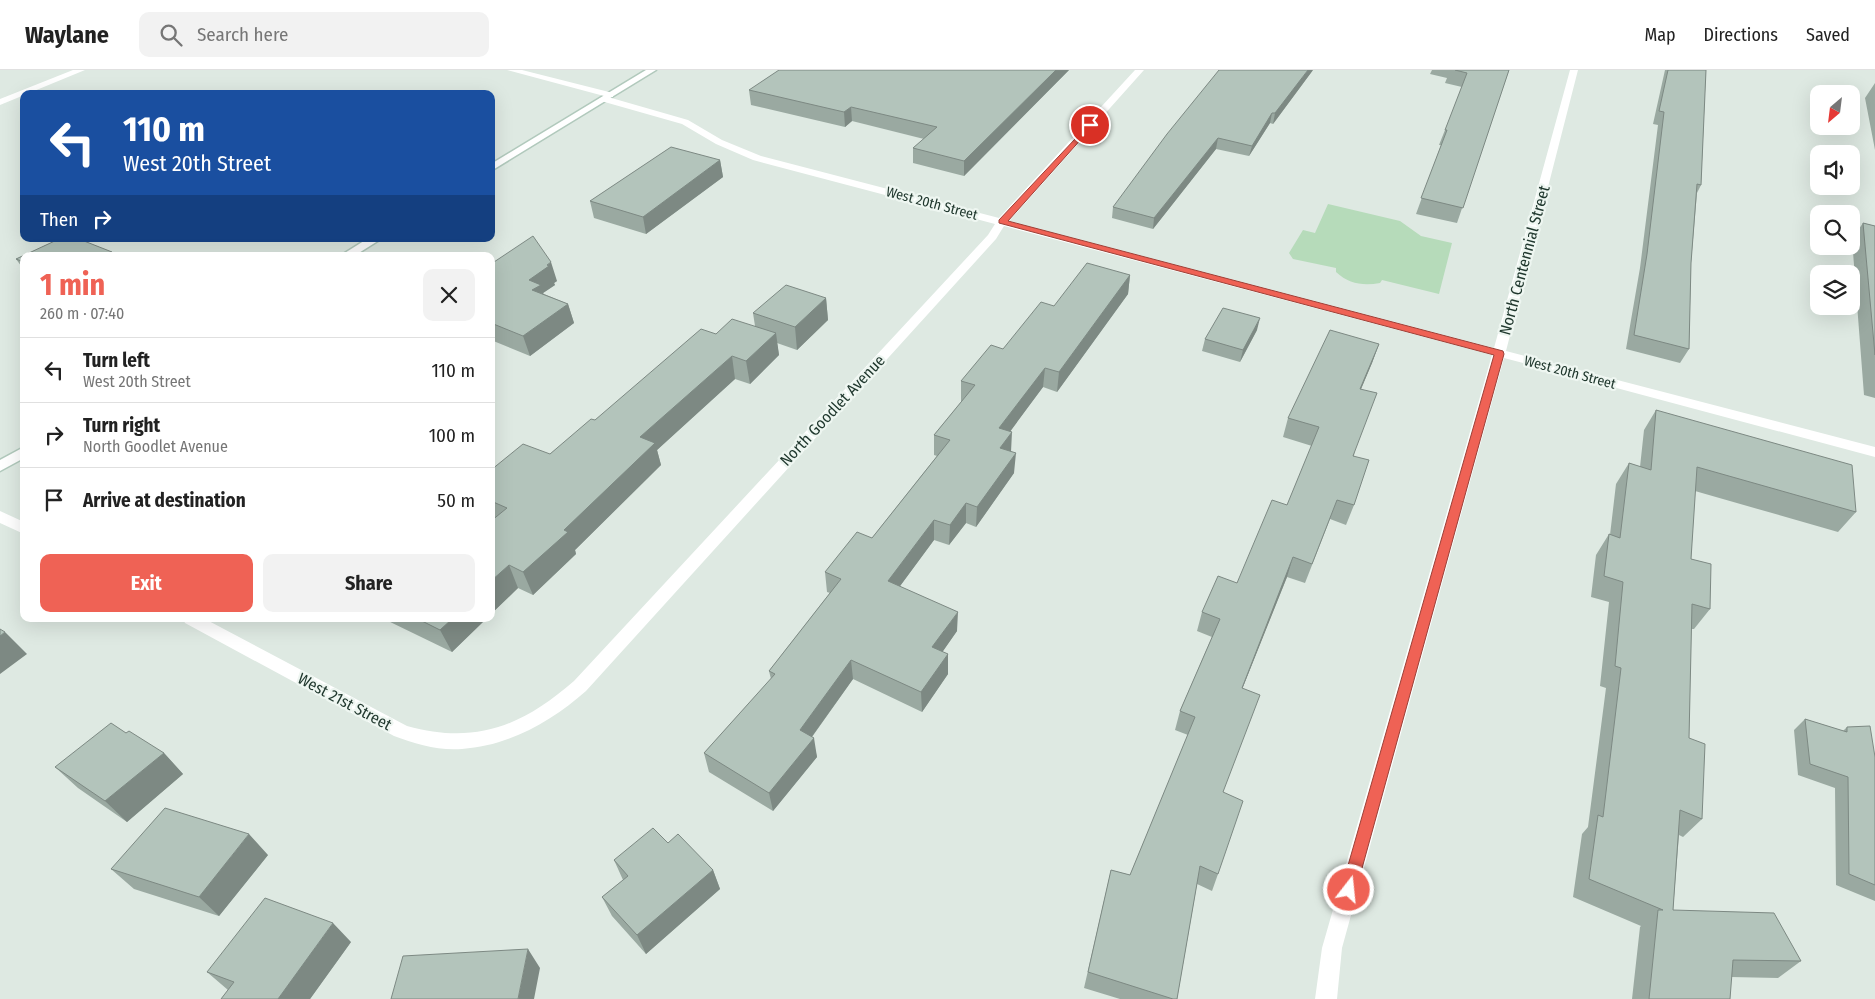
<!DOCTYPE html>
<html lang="en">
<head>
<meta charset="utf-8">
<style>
  :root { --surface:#fff; --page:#f2f2f2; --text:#222; --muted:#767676; --line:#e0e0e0; --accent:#ef6255 }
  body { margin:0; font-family:"Fira Sans Condensed",sans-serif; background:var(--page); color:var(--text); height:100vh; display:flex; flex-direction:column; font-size:19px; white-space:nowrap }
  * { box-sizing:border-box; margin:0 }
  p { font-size:16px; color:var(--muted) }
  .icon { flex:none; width:28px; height:28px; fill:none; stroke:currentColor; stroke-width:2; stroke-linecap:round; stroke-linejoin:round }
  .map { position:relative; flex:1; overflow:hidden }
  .details { position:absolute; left:20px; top:182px; width:475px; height:370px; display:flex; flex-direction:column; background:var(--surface); border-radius:10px; box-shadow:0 5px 20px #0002 }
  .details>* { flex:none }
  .guide { position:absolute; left:20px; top:20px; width:475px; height:152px; border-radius:10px; box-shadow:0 5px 20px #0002; background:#1a4fa0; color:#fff; overflow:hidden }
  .needle { width:32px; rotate:208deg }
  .fabs { position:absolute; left:1810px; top:15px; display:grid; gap:10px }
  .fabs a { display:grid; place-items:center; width:50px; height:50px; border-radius:10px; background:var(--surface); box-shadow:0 5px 20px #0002; font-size:25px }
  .pin { position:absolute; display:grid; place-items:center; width:42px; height:42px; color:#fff; margin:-21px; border:2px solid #fff; border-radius:50%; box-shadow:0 1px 5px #0007 }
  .me { position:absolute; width:55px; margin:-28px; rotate:16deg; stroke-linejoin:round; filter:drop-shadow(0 0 4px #0008) }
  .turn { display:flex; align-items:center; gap:18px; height:105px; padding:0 20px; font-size:22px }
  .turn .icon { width:65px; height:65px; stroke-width:2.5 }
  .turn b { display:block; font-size:35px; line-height:42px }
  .then { display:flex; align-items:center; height:48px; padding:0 20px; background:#0003; gap:10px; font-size:19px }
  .round { display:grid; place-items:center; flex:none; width:52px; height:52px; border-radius:10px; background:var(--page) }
  .summary { display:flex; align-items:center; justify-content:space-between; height:85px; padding:0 20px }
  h1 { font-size:30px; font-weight:700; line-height:38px; color:var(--accent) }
  .button { display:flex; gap:10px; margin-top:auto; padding:10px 20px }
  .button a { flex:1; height:58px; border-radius:10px; background:var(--accent); color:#fff; font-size:20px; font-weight:700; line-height:58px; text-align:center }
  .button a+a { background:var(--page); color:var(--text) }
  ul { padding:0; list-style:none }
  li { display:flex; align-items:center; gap:15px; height:65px; padding:0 20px; border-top:1px solid var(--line) }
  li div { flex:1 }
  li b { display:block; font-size:19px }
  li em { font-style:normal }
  header { display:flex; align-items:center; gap:30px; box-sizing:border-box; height:70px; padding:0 25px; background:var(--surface); border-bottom:1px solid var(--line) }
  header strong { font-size:24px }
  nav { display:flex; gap:28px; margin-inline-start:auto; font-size:18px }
  .search { width:350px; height:45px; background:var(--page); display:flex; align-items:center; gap:12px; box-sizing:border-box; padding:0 18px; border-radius:10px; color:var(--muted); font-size:19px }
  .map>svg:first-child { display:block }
</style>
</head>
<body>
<header>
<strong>Waylane</strong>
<div class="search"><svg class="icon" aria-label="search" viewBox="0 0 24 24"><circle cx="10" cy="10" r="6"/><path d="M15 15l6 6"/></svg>Search here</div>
<nav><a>Map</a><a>Directions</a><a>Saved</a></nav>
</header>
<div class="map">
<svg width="1875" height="929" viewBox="0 0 1875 929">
  <rect width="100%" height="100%" fill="#dee9e2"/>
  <path fill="#b6dbba" d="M1328 134 1400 151 1421 166 1452 173 1439 224 1382 210 1380 213C1363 216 1349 214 1336 202V198L1293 189 1289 183 1303 160 1315 163Z"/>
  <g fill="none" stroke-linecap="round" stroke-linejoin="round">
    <g stroke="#b1c9bc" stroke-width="3">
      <path id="secondary" d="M646 0H656L491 101V94Z
        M367 169H381L354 186H340Z
        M24 377V388L0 401V390Z"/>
    </g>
    <path fill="#fff" fill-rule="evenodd" d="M73 0H85L0 35V29Z
      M507 0H522L613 23V27H608L688 50 722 70 761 86 999 148 1135 0H1144L1009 151 1494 278 1570 0H1578L1506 281 1875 377V387L1504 288 1342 878 1337 929H1315L1322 878 1492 285 1004 156 996 169 586 621C552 651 509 676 462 679 439 681 415 674 394 666L185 553 183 549H205L407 656C476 675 522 656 574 611L988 165 995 154 753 90 716 74 682 54 601 31 599 29 604 26Z
      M0 441 24 452V464L0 453Z"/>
    <use href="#secondary" fill="#fff" fill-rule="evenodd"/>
  </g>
  <path fill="#9aa9a1" d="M1069 0 964 106 913 93V78L924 69 852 51 845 57 751 35 749 20Z
    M1313 0 1273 54 1270 53 1249 86 1216 79 1153 159 1112 148 1113 137Z
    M1432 0H1509L1457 153 1416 144 1441 75H1439L1445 60 1462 17 1445 13 1447 8 1430 4Z
    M1665 0H1706L1701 115 1697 123 1691 193 1689 279 1680 293 1626 279 1640 198 1658 55 1653 54Z
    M1875 13V80L1865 28Z
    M720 90 723 107 646 164 594 148 590 131Z
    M1863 153 1875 156V328L1864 325 1852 169Z
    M24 186V200L16 189Z
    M491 194 557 211 554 213 555 215 543 223 544 224 568 234 574 253 530 286 491 270Z
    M1130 205 1128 224 1057 322 1043 317 1010 361 1011 381 1014 403 976 457 966 453 949 475 934 470 900 516 957 561 942 582 948 584V604L922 642 853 609 812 667 817 687 773 741 709 702 704 683 771 609 769 601 830 523 827 522 825 502 872 468 937 386 934 385V365L962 331H961V311L1003 279 1054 236Z
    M826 228 828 250 797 280 777 273 779 285 750 314 735 309 657 380 661 395 575 480 576 484 533 525 518 518 491 544V451L493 450 491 449V400L550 384 595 350 716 264 755 256 753 243Z
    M1257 260 1240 292 1202 281 1205 269Z
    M1379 274 1372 293 1361 319 1354 386V435L1346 455 1330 449 1305 513 1287 507 1242 619 1223 722 1218 804 1212 821 1197 814 1177 929H1120L1084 918 1111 800 1130 805 1188 665 1175 660 1180 641 1212 567 1197 561 1202 542 1237 513 1287 435 1312 376 1283 367 1288 348Z
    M1656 340 1856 442 1838 462 1695 421 1691 489 1710 539 1694 559H1691L1689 668 1702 749 1683 767 1679 765 1673 840 1801 891 1778 908 1731 907 1730 929H1632L1640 857 1641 856 1573 827 1582 764 1588 757 1606 618 1600 616 1609 532 1591 527 1596 485 1609 464 1610 465 1616 414 1629 393 1640 397 1644 360Z
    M384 549H486L452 582Z
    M1805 649 1843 661 1847 657 1875 687V831L1836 815 1835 718 1798 705 1794 660Z
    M126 663 164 683 183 704 127 752 78 718 55 697Z
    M668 773 713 800 720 819 646 884 612 846 602 827 623 810 614 790Z
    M268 785 219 846 134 819 111 799Z
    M351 872 310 929H221L228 920 207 902Z"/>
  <path fill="#7d8983" d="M1056 0H1069L964 106V91Z
    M1308 0H1313L1273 54 1275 43Z
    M851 37 852 51 845 57 844 42Z
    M1272 43 1270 53 1249 86 1252 76Z
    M1218 68 1216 79 1153 159 1154 148Z
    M720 90 723 107 646 164 643 147Z
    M112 182 114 186H102Z
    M551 192 557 211 554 213 555 215 543 223 546 234 539 239 529 210Z
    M1130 205 1128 224 1057 322 1059 302Z
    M826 228 828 250 797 280 795 257Z
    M568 234 574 253 530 286 523 266Z
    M1260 248 1257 260 1240 292 1243 280Z
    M776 263 779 285 750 314 746 291Z
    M1379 274 1372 293 1353 338 1360 319Z
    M732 286 735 309 657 380 661 395 575 480 576 484 533 525 523 502 564 460 640 367Z
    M1045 298 1043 317 998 378 999 358Z
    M1012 362 1011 382 1000 378Z
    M1016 383 1014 403 976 457 977 437Z
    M966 433V453L949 475 950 455Z
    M934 450V470L889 531 888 511Z
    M1293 487 1287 507 1235 637 1242 618Z
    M509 495 518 518 491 544V511Z
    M958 542 957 561 932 597V577Z
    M452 549H486L452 582 440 560Z
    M5 562 27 584 0 604V566Z
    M948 584V604L922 642 921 622Z
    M851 590 853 609 803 679 800 660Z
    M814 668 817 687 773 741 769 723Z
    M164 683 183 704 127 752 105 731Z
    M249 764 268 785 219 846 199 827Z
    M713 800 720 819 646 884 637 865Z
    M333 853 351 872 310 929H278Z
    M528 879 540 898 534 929H518Z"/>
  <path fill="#b3c4bb" stroke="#7d8983" d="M779 0H1056L964 91 913 78 937 57 851 37 844 42 749 20Z
    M1219 0H1308L1275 43H1272L1252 76 1218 68 1154 148 1113 137 1167 64Z
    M1455 0H1509L1463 138 1421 128 1447 60H1445L1467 3Z
    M1668 0H1706L1701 115 1697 114 1691 193 1689 279 1634 265 1647 184 1664 42 1659 41Z
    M671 77 720 90 643 147 590 131Z
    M1863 153 1875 156V285Z
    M533 166 551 192 547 195 549 196 529 210 541 215 532 220 568 234 523 266 491 253V194Z
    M59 169H79L112 182 102 186H24V192L16 189Z
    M1087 193 1130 205 1059 302 1045 298 999 358 1012 362 1000 378 1016 383 977 437 966 433 950 455 934 450 888 511 958 542 932 577 948 584 921 622 851 590 800 660 814 668 769 723 704 683 775 604 769 601 841 509 825 502 857 462 872 468 950 370 934 365 975 315 961 311 991 275 1003 279 1041 232 1054 236Z
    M786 215 826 228 795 257 753 243Z
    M1223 238 1260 248 1243 280 1205 269Z
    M732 249 776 263 746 291 732 286 640 367 655 373 564 460 568 462 523 502 509 495 491 511V451L507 438 491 431V400L523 374 550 384 591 349 595 350 701 259 716 264Z
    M1330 260 1379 274 1360 319 1377 323 1353 386 1369 390 1354 435 1337 430 1312 494 1293 487 1242 618 1260 625 1223 722 1243 731 1218 804 1200 796 1177 929H1173L1088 902 1111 800 1130 805 1195 647 1180 641 1220 549 1202 542 1218 506 1237 513 1272 430 1287 435 1319 357 1288 348Z
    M1656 340 1852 395 1856 442 1697 397 1691 489 1711 494 1710 539 1692 534 1689 668 1705 674 1702 749 1680 740 1673 840 1774 843 1801 891 1733 890 1730 929H1649L1658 840H1663L1589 809 1598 745 1603 747 1621 598 1615 596 1623 512 1604 506 1609 464 1620 468 1629 393 1651 400Z
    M418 549H452L440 560Z
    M0 559 5 562 0 566Z
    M1805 649 1847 662V657L1870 656 1875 687V815L1849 804 1848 707 1810 694Z
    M111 653 126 663 129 661 164 683 105 731 55 697Z
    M165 738 249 764 199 827 111 799Z
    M653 758 668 773 678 764 713 800 637 865 602 827 628 806 614 790Z
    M265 828 333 853 278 929H221L234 912 207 902Z
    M528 879 518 929H391L403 886Z"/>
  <path fill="#ef6255" stroke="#9b4037" d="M1090 53 1093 55 1092 57 1008 151 1503 281 1504 284 1356 820 1354 825 1349 827 1343 825 1341 820 1494 285 999 153V150Z"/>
  <g text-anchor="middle" stroke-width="4.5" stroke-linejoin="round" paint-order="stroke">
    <g font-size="14" fill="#20382e" stroke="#eef6f1">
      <text transform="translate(932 133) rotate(15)" y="5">West 20th Street</text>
      <text transform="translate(1570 302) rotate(15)" y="5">West 20th Street</text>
    </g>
    <g font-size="16" fill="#20382e" stroke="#eef6f1">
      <text transform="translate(1524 190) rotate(-75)" y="6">North Centennial Street</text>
      <text transform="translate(832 340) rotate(-47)" y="6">North Goodlet Avenue</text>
      <text transform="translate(345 631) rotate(28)" y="6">West 21st Street</text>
    </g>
  </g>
</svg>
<div class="fabs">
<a><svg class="needle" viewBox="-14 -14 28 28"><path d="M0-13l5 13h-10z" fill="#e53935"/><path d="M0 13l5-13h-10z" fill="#767676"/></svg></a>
<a><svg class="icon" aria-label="sound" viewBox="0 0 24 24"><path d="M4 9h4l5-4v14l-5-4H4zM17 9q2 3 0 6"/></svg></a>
<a><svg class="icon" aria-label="search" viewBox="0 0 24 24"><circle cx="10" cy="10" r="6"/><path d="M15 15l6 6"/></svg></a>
<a><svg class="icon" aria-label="layers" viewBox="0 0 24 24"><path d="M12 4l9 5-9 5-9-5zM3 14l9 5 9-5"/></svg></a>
</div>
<div class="pin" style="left:1090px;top:55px;background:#d93025"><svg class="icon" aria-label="arrive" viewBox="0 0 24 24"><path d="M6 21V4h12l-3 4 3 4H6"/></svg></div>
<svg class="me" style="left:1349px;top:820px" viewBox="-20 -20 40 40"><circle r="17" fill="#ef6255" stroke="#fff" stroke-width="3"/><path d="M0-11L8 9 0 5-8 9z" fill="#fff"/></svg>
<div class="guide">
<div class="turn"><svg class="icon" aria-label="left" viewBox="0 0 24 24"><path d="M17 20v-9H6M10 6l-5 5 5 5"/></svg><div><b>110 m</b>West 20th Street</div></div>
<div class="then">Then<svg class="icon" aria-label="right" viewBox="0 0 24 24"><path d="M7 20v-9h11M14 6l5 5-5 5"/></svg></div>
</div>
<section class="details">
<div class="summary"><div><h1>1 min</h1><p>260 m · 07:40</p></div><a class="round"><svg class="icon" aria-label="close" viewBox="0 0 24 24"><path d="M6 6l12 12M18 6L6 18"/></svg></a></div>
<ul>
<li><svg class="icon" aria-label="left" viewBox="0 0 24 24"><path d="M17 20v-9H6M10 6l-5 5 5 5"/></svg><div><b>Turn left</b><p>West 20th Street</p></div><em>110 m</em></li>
<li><svg class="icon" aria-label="right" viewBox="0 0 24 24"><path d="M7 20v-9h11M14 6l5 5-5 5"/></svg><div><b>Turn right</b><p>North Goodlet Avenue</p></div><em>100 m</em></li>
<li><svg class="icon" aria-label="arrive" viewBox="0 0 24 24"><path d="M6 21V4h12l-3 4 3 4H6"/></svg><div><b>Arrive at destination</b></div><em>50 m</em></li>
</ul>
<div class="button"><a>Exit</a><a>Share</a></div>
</section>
</div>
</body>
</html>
